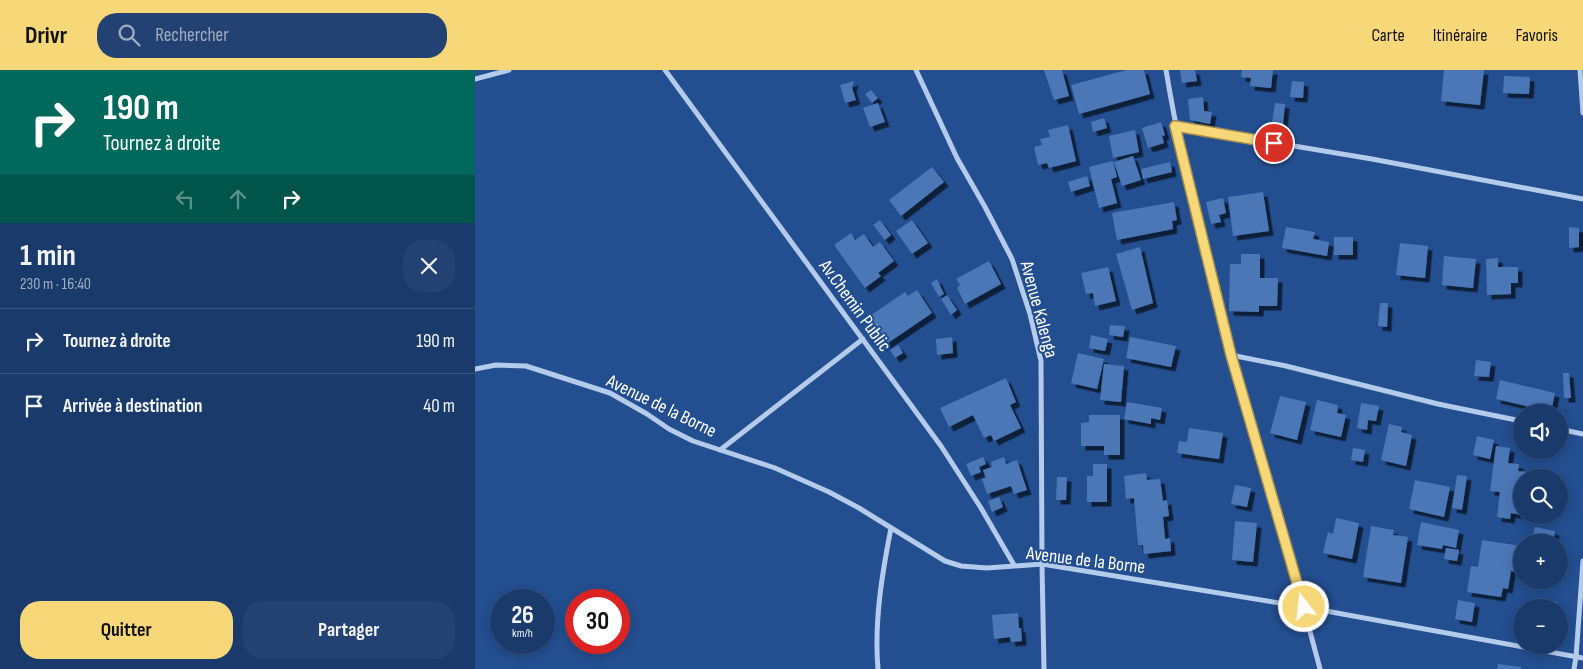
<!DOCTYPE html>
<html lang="fr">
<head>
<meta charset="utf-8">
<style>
  :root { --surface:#1a3a6c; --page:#234172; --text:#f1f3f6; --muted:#9fadc2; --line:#38547f; --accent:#f7d878 }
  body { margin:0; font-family:"Sofia Sans Condensed",sans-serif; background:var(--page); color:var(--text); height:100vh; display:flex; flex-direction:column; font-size:19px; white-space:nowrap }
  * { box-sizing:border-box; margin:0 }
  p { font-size:16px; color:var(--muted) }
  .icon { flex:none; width:28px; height:28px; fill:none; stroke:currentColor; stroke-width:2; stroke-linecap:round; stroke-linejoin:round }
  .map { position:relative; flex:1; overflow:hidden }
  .side { display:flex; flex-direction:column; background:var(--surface); width:475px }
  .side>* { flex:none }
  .banner { background:#00695c; color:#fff; overflow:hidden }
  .controls { position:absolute; left:1038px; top:334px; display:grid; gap:10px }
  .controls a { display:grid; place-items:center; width:55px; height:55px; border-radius:50%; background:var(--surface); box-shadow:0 2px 12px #0003,0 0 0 1px var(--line); font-size:25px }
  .speed { position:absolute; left:15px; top:519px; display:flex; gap:10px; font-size:25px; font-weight:700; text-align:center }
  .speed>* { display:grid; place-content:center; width:65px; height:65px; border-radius:50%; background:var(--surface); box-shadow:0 2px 12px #0003,0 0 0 1px var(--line); line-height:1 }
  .speed small { font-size:12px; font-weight:400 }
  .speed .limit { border:8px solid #d22; background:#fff; color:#111 }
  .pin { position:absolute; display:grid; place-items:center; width:42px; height:42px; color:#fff; margin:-21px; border:2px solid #fff; border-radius:50%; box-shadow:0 1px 5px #0007 }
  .me { position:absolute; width:55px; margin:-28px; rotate:344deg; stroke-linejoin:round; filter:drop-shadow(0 0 4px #0008) }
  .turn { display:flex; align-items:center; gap:18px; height:105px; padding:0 20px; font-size:22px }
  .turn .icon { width:65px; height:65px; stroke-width:2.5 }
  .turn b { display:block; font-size:35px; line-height:42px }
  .lanes { display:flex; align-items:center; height:48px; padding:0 20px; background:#0003; justify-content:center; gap:25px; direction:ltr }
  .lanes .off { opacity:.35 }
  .round { display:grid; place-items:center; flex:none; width:52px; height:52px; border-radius:20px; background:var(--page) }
  .summary { display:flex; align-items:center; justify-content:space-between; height:85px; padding:0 20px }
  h1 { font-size:30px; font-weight:700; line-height:38px }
  .primary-button { display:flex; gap:10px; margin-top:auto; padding:10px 20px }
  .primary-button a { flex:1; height:58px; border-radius:20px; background:var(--accent); color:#111; font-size:20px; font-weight:700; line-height:58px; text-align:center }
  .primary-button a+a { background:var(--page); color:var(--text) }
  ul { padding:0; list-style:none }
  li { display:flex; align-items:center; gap:15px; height:65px; padding:0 20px; border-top:1px solid var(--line) }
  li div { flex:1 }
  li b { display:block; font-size:19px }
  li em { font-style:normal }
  header { display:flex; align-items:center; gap:30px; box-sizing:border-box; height:70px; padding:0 25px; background:var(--accent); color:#111 }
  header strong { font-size:24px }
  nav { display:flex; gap:28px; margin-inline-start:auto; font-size:18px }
  .search { width:350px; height:45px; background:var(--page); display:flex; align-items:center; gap:12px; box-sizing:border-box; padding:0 18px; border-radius:20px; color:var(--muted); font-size:19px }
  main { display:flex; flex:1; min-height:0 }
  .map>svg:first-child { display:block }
</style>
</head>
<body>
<header>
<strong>Drivr</strong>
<div class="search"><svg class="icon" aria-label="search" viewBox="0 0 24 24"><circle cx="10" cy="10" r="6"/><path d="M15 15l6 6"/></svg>Rechercher</div>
<nav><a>Carte</a><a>Itinéraire</a><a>Favoris</a></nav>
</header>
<main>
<section class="side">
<div class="banner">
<div class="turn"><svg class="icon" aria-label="right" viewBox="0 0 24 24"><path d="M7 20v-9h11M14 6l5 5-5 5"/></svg><div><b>190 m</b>Tournez à droite</div></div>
<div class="lanes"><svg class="icon off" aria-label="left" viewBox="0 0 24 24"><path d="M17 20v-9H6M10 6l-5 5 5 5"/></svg><svg class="icon off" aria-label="ahead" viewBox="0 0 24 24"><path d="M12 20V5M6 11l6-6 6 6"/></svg><svg class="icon" aria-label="right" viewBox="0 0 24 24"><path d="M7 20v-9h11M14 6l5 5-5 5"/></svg></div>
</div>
<div class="summary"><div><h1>1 min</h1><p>230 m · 16:40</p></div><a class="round"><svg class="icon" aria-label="close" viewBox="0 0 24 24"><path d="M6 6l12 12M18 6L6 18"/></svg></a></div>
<ul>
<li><svg class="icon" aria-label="right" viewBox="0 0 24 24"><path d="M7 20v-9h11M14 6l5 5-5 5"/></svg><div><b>Tournez à droite</b></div><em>190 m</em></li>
<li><svg class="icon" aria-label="arrive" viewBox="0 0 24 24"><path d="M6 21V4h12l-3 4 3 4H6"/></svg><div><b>Arrivée à destination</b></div><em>40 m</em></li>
</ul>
<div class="primary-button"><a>Quitter</a><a>Partager</a></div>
</section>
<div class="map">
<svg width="1108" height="599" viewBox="0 0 1108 599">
  <defs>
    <filter id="shadow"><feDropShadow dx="4.5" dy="4.5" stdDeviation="0" flood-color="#0009"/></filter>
  </defs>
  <rect width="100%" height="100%" fill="#234e90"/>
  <path fill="#4b77b7" filter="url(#shadow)" d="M569 0H587L594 26 579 30Z
    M652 0H669L675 24 604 44 596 15Z
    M705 0H720L722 11 707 13Z
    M767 0H798L796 18 775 16 776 8 766 7Z
    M969 0H1009L1005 35 966 31Z
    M1029 6 1055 7 1054 24 1028 23Z
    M379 11 377 18 381 30 370 33 365 15Z
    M817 11 829 12 828 28 815 27Z
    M396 20 403 28 397 33 390 24Z
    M728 27 729 41 737 42 735 54 715 50 713 29Z
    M403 33 410 52 395 57 388 38Z
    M800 33 810 34 808 54 797 53Z
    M629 48 632 58 618 62 616 52Z
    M686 52 690 65 687 66 689 73 673 78 667 58Z
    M593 55 601 91 574 98 572 93 563 95 559 77 567 75 565 69 575 67 573 60Z
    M660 60 664 82 638 88 634 66Z
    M658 86 666 110 647 116 639 92Z
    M638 91 642 107 636 109 642 133 624 138 614 97Z
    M695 92 697 102 668 109 666 99Z
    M457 97 469 112 426 146 414 130Z
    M612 106 615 116 596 122 593 112Z
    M788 122 794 161 758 166 753 127Z
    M748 128 751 143 744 145 746 152 736 154 731 132Z
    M699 132 702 150 697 151 698 159 642 170 637 143Z
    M405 150 416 165 410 170 398 155Z
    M437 150 453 173 437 184 421 161Z
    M811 157 840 162 838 169 854 172 852 186 807 178Z
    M1094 157 1104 158V177L1094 178Z
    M376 163 380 170 389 164 398 177 405 172 419 191 403 203 406 206 390 218 359 175Z
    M859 167H878V185H859Z
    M925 173 953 176 950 208 921 205Z
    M665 177 678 233 657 240 641 184Z
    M766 184H785V208H803L802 236H784V242L754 241 755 194H766Z
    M969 186 1001 189 998 218 967 215Z
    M1023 188V197H1043V213H1036V224L1012 225 1011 189Z
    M514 191 526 214 490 234 482 218 485 215 481 209Z
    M633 197 641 231 620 236 618 223 611 224 606 203Z
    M462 209 469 224 464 227 456 213Z
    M442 220 457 243 407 277 389 250 430 222 433 226Z
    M472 225 482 240 476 245 466 229Z
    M905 233H913L912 257 903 256Z
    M635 255 650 256 648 267 634 265Z
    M616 265 633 269 630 281 614 278Z
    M477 267 478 283 462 285 461 269Z
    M655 267 701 276 696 297 651 288Z
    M423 275 428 283 420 288 415 280Z
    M603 283 629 289 622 319 596 313Z
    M1001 290 1016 292 1014 307 999 306Z
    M629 294 649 296 646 332 625 330Z
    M1088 303H1094L1096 328H1089Z
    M531 308 541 332 535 335 546 358 519 371 516 365 509 368 498 345 474 357 465 338Z
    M1025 310 1080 323 1076 342 1021 329Z
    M805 326 831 332 822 370 795 363Z
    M842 330 863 335 862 343 871 345 866 367 835 360Z
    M652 332 687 338 685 350 676 348V354L649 349Z
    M886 333 904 336 901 351 893 350 892 360 882 358Z
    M614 345H645V385H629V376H606V353L614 352Z
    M914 354 927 357 926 362 937 365 931 396 906 390Z
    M714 358 748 363 744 389 702 383 704 371 712 372Z
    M1002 366 1019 370 1015 389 998 385Z
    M1021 376 1035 378 1033 393 1044 394 1043 401 1067 404V408H1046V445L1036 443 1035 449 1022 447 1025 422 1015 421Z
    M878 378 890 380 888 392 876 390Z
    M508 387 511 394 504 397 506 402 496 406 491 394Z
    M529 387 531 394 542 390 552 420 539 424 536 416 512 424 507 409 511 408 508 400 517 397 516 392Z
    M618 394H632V432H612V406H618Z
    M671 403 672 410 685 409 688 431 692 430 694 446 688 447 690 469 695 468 696 481 669 484 668 475H663L659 428 651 429 649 406Z
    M982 405 992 406 987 440 977 438Z
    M582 407H592L591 430H581Z
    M940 410 975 417 969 447 934 439Z
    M760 415 776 418 772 437 756 434Z
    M524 427 528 437 517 442 513 431Z
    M861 448 884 453 877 489 848 483 853 462 858 464Z
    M760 451 782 453 778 492 757 490Z
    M946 452 984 460 981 478 968 475 967 479 942 475Z
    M896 456 919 460 918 465 933 467 926 513 888 507Z
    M1060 457 1080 461 1078 472H1057Z
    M1007 470 1046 476 1042 502 1036 501 1033 519 1028 518 1026 527 992 522 996 496 1003 497Z
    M971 478 984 480 982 491 969 489Z
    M983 530 1000 533 997 552 980 549Z
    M1074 531 1082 532 1081 538H1073Z
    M543 543 544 558H546L547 571 536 572 535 567 519 569 517 545Z
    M1023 594 1046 597V599H1022Z"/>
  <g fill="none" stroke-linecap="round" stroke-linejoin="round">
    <path stroke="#b4cbec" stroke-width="5" d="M190 0 466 376 506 438 539 495
      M441 0 482 88 510 137 537 189 555 244 566 291 567 494 569 599
      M691 0C725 204 793 400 845 599
      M1105 0 1108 43
      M0 9 34 0
      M700 56 897 89 1108 129
      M756 285 811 296 963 334 1046 351
      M0 299 21 295 51 296 135 323 172 344 194 359 218 371 300 398 354 422 384 438 470 491 486 496 512 498 567 494 829 537 1108 588
      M1084 359 1108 364
      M245 380 388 269
      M403 599C399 552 407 504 416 458
      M1099 599 1101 587 1108 491"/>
  </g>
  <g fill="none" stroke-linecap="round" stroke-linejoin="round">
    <g stroke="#a18c4e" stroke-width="12">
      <path id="route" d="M799 73 700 56 756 285 829 537"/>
    </g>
    <use href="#route" stroke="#f7d878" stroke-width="9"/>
  </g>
  <g text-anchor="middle" stroke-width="4" stroke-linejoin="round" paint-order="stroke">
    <g font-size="19" fill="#fff" stroke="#234e90">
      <text transform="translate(381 235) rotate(54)" y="7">Av.Chemin Public</text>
      <text transform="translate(565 239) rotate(75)" y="7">Avenue Kalenga</text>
      <text transform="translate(187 335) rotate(26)" y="7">Avenue de la Borne</text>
      <text transform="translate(611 489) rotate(7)" y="7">Avenue de la Borne</text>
    </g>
  </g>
</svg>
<div class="controls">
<a><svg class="icon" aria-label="sound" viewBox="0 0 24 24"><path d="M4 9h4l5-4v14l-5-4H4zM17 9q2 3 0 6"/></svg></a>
<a><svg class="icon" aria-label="search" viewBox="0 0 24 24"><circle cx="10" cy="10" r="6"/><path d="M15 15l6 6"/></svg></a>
<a>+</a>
<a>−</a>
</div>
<div class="speed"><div>26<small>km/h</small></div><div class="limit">30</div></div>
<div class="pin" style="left:799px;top:73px;background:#d93025"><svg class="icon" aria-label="arrive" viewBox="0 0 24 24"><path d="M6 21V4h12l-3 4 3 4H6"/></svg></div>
<svg class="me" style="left:829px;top:537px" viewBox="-20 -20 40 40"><circle r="17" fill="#f7d878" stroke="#fff" stroke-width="3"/><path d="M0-11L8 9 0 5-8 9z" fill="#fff"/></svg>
</div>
</main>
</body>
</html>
